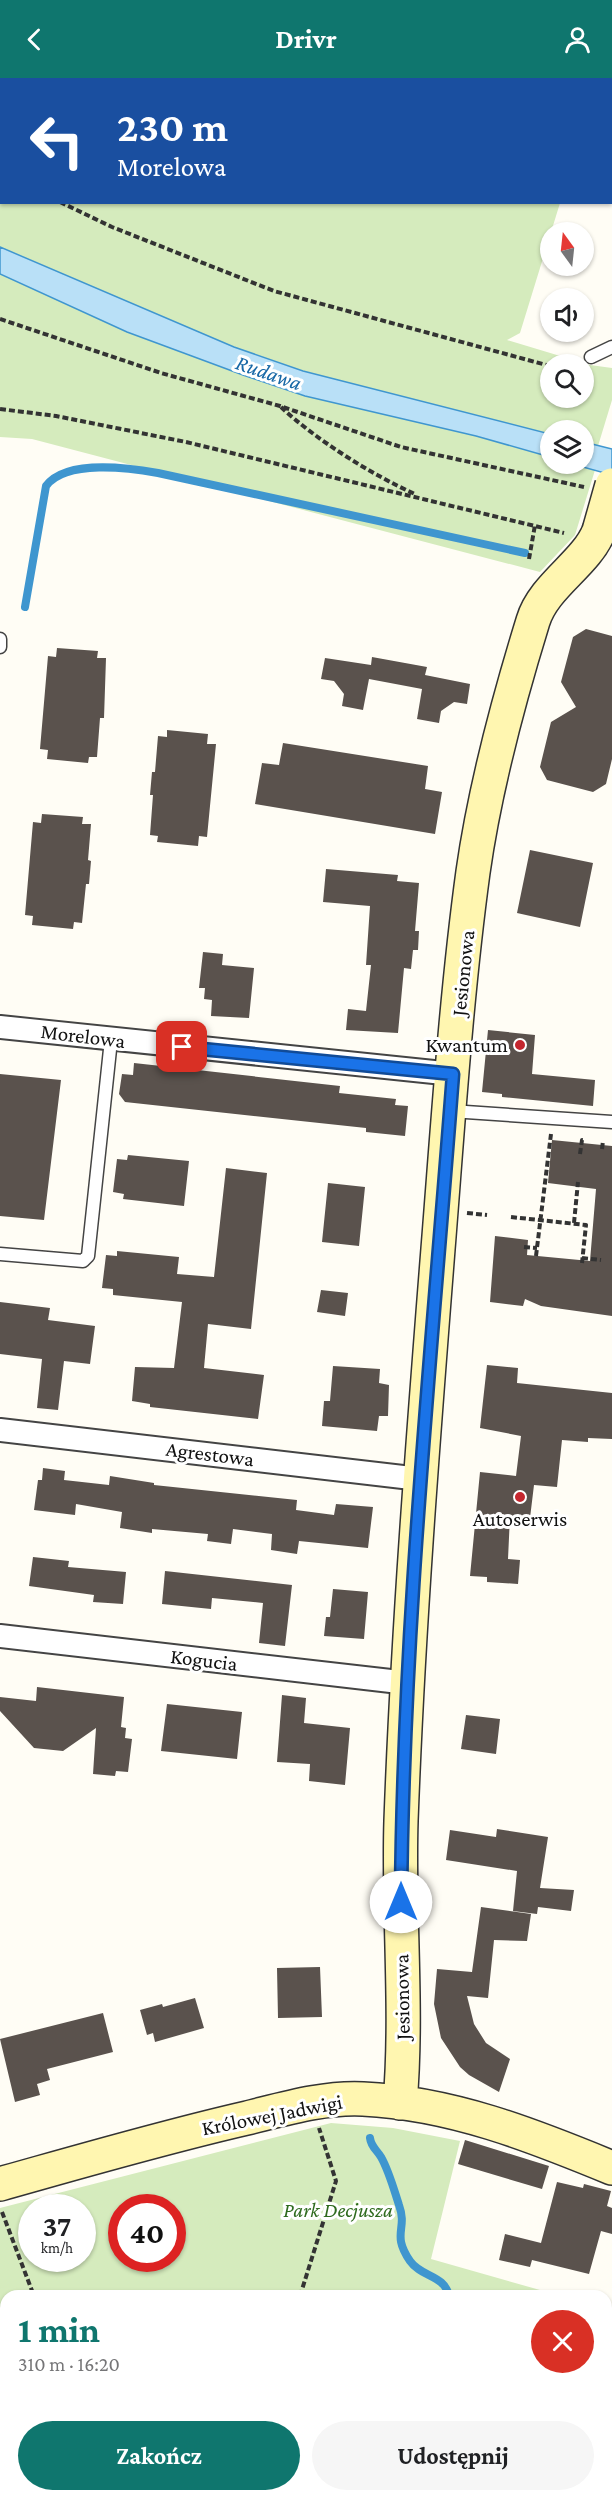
<!DOCTYPE html>
<html lang="pl">
<head>
<meta charset="utf-8">
<style>
  :root { --surface:#fff; --page:#f6f6f6; --text:#202124; --muted:#757577; --accent:#0f766e }
  body { margin:0; font-family:"Crimson Pro",serif; background:var(--page); color:var(--text); height:100vh; display:flex; flex-direction:column; font-size:22px; white-space:nowrap }
  * { box-sizing:border-box; margin:0 }
  p { font-size:20px; color:var(--muted) }
  .icon { flex:none; width:33px; height:33px; fill:none; stroke:currentColor; stroke-width:2; stroke-linecap:round; stroke-linejoin:round }
  .map { position:relative; flex:1; overflow:hidden }
  .side { position:absolute; left:0px; top:2212px; width:612px; height:212px; display:flex; flex-direction:column; background:var(--surface); border-radius:18px 18px 0 0; box-shadow:0 2px 4px #0004 }
  .side>* { flex:none }
  .guide { position:absolute; left:0px; top:0px; width:612px; height:126px; box-shadow:0 2px 4px #0004; background:#1a4fa0; color:#fff; overflow:hidden }
  .needle { width:39px; rotate:345deg }
  .fabs { position:absolute; left:540px; top:144px; display:grid; gap:12px }
  .fabs a { display:grid; place-items:center; width:54px; height:54px; border-radius:50%; background:var(--surface); box-shadow:0 2px 4px #0004; font-size:30px }
  .speed { position:absolute; left:18px; top:2116px; display:flex; gap:12px; font-size:30px; font-weight:700; text-align:center }
  .speed>* { display:grid; place-content:center; width:78px; height:78px; border-radius:50%; background:var(--surface); box-shadow:0 2px 4px #0004; line-height:1 }
  .speed small { font-size:15px; font-weight:400 }
  .speed .limit { border:9px solid #d22; background:#fff; color:#111 }
  .pin { position:absolute; display:grid; place-items:center; width:51px; height:51px; color:#fff; margin:-26px; border-radius:12px; box-shadow:0 3px 9px #0006 }
  .me { position:absolute; width:66px; margin:-33px; rotate:0deg; stroke-linejoin:round; filter:drop-shadow(0 0 4px #0008) }
  .turn { display:flex; align-items:center; gap:21px; height:126px; padding:0 18px; font-size:27px }
  .turn .icon { width:78px; height:78px; stroke-width:2.5 }
  .turn b { display:block; font-size:42px; line-height:51px }
  .round { display:grid; place-items:center; flex:none; width:63px; height:63px; border-radius:32px; background:var(--page) }
  .head { display:flex; align-items:center; justify-content:space-between; height:102px; padding:0 18px }
  h1 { font-size:36px; font-weight:700; line-height:45px; color:var(--accent) }
  .cta { display:flex; gap:12px; margin-top:auto; padding:12px 18px }
  .cta a { flex:1; height:69px; border-radius:36px; background:var(--accent); color:#fff; font-size:24px; font-weight:700; line-height:69px; text-align:center }
  .cta a+a { background:var(--page); color:var(--text) }
  header { display:flex; justify-content:space-between; align-items:center; height:78px; padding:0 18px; background:var(--accent); color:#fff; font-size:27px; font-weight:700 }
  .map>svg:first-child { display:block }
</style>
</head>
<body>
<header><svg class="icon" aria-label="back" viewBox="0 0 24 24"><path d="M15 5l-7 7 7 7"/></svg>Drivr<svg class="icon" aria-label="person" viewBox="0 0 24 24"><circle cx="12" cy="8" r="4"/><path d="M4 21q1-7 8-7t8 7"/></svg></header>
<div class="map">
<svg width="612" height="2423" viewBox="0 0 612 2423">
  <rect width="100%" height="100%" fill="#fffdf5"/>
  <path fill="#d5ebbd" fill-rule="evenodd" d="M0 0H612V22L610 2H2V124L560 125 520 255 507 262 590 287 612 290V322L598 368 584 364V352H550V356L303 293 234 269 0 169ZM550 286H584V320H550Z
    M0 196 127 254 243 297 305 318 476 358 550 379V386H572L595 392 575 457 540 494 32 361 0 359Z
    M331 2045 393 2050 460 2063 431 2181 561 2218H6V2418H541L540 2423H0V2130ZM32 2130H82V2181H32ZM122 2130H172V2181H122Z"/>
  <path fill="#b9e0f7" stroke="#3f96cf" stroke-width="1.5" d="M0 169 234 269 303 293 550 356V379L476 358 305 318 243 297 127 254 0 196Z
    M584 364 612 371V397L572 386H584Z"/>
  <g fill="none" stroke-linecap="round" stroke-linejoin="round">
    <path stroke="#3f96cf" stroke-width="8" d="M25 529 46 408C66 381 130 390 158 395L525 475
      M370 2060C371 2069 377 2072 381 2079 389 2093 394 2112 399 2127 408 2152 391 2155 410 2183 421 2199 445 2197 449 2218
      M507 2418 510 2423"/>
  </g>
  <path fill="#5a524d" d="M586 551 612 558V681L606 706 593 714 547 702 540 689 551 644 576 629 561 604 573 559Z
    M57 570 98 573 97 580H106L104 640H100L97 679H89L88 685 47 681 48 672 40 671 48 578 56 579Z
    M372 579 427 589 425 597 470 606 467 626 454 624 441 633 439 645 417 641 422 611 369 601 363 632 342 628 344 616 334 603 321 601 325 580 371 587Z
    M167 652 208 656 207 666H216L207 759 199 758 198 768 157 764 158 758 150 757 153 717H150L152 694H155L158 658 167 659Z
    M283 665 428 688 425 711 442 714 435 756 255 726 262 685 279 687Z
    M42 736 83 739 82 746H91L88 782 91 783 89 806H86L82 845 74 844 73 851 32 847 33 838 25 837 33 744 41 745Z
    M530 772 593 785 580 849 517 835Z
    M326 791 398 797 397 803 419 805 415 853H419L418 872H413L411 891 404 890 398 955 346 952 348 931 366 933 371 887H366L370 828 323 824Z
    M203 874 223 876 222 887 254 890 249 940 211 938 212 922 204 921 205 910H199Z
    M488 952 535 957 532 996 595 1002 593 1028 502 1019V1016L482 1014Z
    M134 985 340 1008 339 1015 396 1021 395 1027 408 1028 405 1058 366 1054V1050L125 1024 119 1016 122 996 133 997Z
    M0 996 61 1002 44 1142 0 1138Z
    M552 1062 612 1068V1238L541 1228 525 1221 523 1228 490 1224 495 1158 528 1162 527 1177 590 1183 596 1111 548 1105Z
    M128 1077 189 1083 184 1128 123 1121 124 1116 113 1114 117 1081 127 1082Z
    M226 1090 267 1095 251 1251 208 1246 204 1290 264 1297 258 1341 150 1329V1326L132 1323 135 1289 174 1290 182 1224 113 1217V1211L102 1210 106 1177 117 1178V1173L179 1179 177 1196 214 1199Z
    M328 1105 365 1109 359 1168 322 1164Z
    M321 1212 348 1215 345 1238 317 1234Z
    M0 1224 50 1230 48 1242 95 1248 90 1286 64 1283 58 1332 37 1330 42 1281 0 1276Z
    M487 1287 518 1290 517 1305 612 1315V1361L588 1360V1364L562 1362 557 1409 534 1407 530 1440 510 1438 508 1481 520 1482 518 1506 487 1504V1499L470 1498 480 1394 516 1398 521 1358 480 1350Z
    M333 1288 380 1291 379 1305 389 1307 388 1338H379L377 1353 322 1348 324 1323H330Z
    M43 1390 65 1393 64 1402 109 1407 110 1398 154 1405V1407L297 1422 296 1432 334 1437 336 1426 373 1429 368 1470 299 1463 297 1476 271 1472 272 1456 233 1451 231 1466 207 1463 208 1456 152 1451V1455L120 1450 122 1434 76 1426 75 1437 34 1432 38 1402H42Z
    M33 1479 69 1483 68 1489 126 1494 123 1526 93 1524 94 1517 29 1508Z
    M165 1493 292 1507 285 1568 259 1565 263 1525 212 1520 211 1531 162 1526Z
    M333 1511 368 1514 364 1561 324 1558 326 1539H330Z
    M37 1609 124 1619 121 1649 126 1650 125 1660 132 1661 128 1694 116 1693 115 1698 93 1696 96 1650 63 1673 34 1670 0 1633V1619L36 1623Z
    M282 1617 306 1620 304 1645 350 1650 345 1707 309 1703 310 1686 277 1684Z
    M167 1626 242 1634 237 1681 161 1673Z
    M466 1637 500 1641 496 1676 461 1671Z
    M497 1751 548 1759 540 1810 574 1812 571 1833 538 1829 537 1836 513 1833 517 1793 446 1782 450 1752 496 1759Z
    M481 1829 531 1836 527 1863 494 1862 488 1920 467 1918 474 1946 486 1965 510 1981 499 2014 469 1997 460 1989 441 1960 434 1926 437 1891 472 1894Z
    M320 1889 322 1939 278 1940 277 1890Z
    M195 1920 204 1950 155 1964 153 1955 147 1957 140 1932 162 1926 163 1929Z
    M103 1935 113 1974 47 1991 50 2002 37 2006 40 2017 15 2024 0 1961Z
    M465 2062 549 2088 542 2111 458 2086Z
    M557 2104 583 2110 584 2106 611 2113 607 2128 612 2130V2156L601 2153 589 2196 532 2182 530 2189 499 2182 505 2156 541 2165Z"/>
  <g fill="none" stroke-linecap="round" stroke-linejoin="round">
    <g stroke="#444" stroke-width="15">
      <path id="lane" d="M591 279 612 269
        M0 561V569
        M451 1033 612 1044
        M0 1176 83 1183 88 1178 111 962"/>
    </g>
    <g stroke="#444" stroke-width="26">
      <path id="street" d="M0 949 453 996
        M0 1352 420 1401
        M0 1558 408 1605"/>
    </g>
    <g stroke="#333" stroke-width="36">
      <path id="secondary" d="M400 2025C408 1931 398 1837 401 1743 408 1552 423 1362 438 1171 448 1046 456 919 473 794 485 709 508 624 533 543 544 507 586 486 599 453
        M0 2106C82 2083 164 2059 247 2040 284 2031 324 2019 363 2021 451 2025 532 2057 612 2090"/>
    </g>
    <path stroke="#333" stroke-width="4" stroke-dasharray="6 3" stroke-linecap="butt" d="M0 97H2
      M60 124 112 149 274 213 550 288
      M0 241 161 295 280 328 401 369 584 409
      M565 286 576 284
      M281 329C315 361 372 397 415 416
      M0 331 56 338 186 364 564 455
      M529 481 535 447
      M602 1071 603 1063
      M580 1076 582 1062H584
      M467 1135 487 1137
      M511 1139 586 1147 582 1185
      M574 1145 578 1104
      M524 1169 537 1170
      M536 1178 551 1056
      M582 1180 601 1182
      M2 2134 34 2218
      M300 2218 336 2103 319 2050
      M0 2236H6
      M606 2236 612 2231
      M0 2356H6
      M75 2418 76 2423
      M206 2418 215 2423
      M226 2418 287 2423
      M107 2423 118 2418
      M189 2423 191 2418
      M397 2423 402 2418
      M516 2423 518 2418"/>
    <use href="#lane" stroke="#fff" stroke-width="12"/>
    <use href="#street" stroke="#fff" stroke-width="22"/>
    <use href="#secondary" stroke="#fff6b0" stroke-width="33"/>
    <g stroke="#333" stroke-width="36" stroke-linecap="butt">
      <path id="secondary-bridge" d="M599 453 612 407"/>
    </g>
    <use href="#secondary-bridge" stroke="#fff6b0" stroke-width="33"/>
  </g>
  <g fill="none" stroke-linecap="round" stroke-linejoin="round">
    <g stroke="#114b97" stroke-width="15">
      <path id="route" d="M182 969 453 996C432 1272 403 1547 401 1824"/>
    </g>
    <use href="#route" stroke="#1a73e8" stroke-width="10"/>
  </g>
  <g fill="#c4262e" stroke="#fff" stroke-width="2">
    <circle cx="520" cy="967" r="6"/>
    <circle cx="520" cy="1419" r="6"/>
  </g>
  <g text-anchor="middle" stroke-width="6" stroke-linejoin="round" paint-order="stroke">
    <g font-size="21" fill="#111" stroke="#fff">
      <text transform="translate(463 895) rotate(-84)" y="7">Jesionowa</text>
      <text transform="translate(83 958) rotate(7)" y="7">Morelowa</text>
      <text transform="translate(210 1376) rotate(7)" y="7">Agrestowa</text>
      <text transform="translate(204 1582) rotate(7)" y="7">Kogucia</text>
      <text transform="translate(402 1919) rotate(-91)" y="7">Jesionowa</text>
      <text transform="translate(272 2037) rotate(-11)" y="7">Królowej Jadwigi</text>
    </g>
    <g font-size="21" fill="#111" stroke="#fff" text-anchor="end">
      <text x="508" y="974">Kwantum</text>
      <text x="520" y="1448" text-anchor="middle">Autoserwis</text>
    </g>
    <g font-size="21" font-style="italic" fill="#2f6b1f" stroke="#fff">
      <text x="338" y="2139">Park Decjusza</text>
    </g>
    <g font-size="22" font-style="italic" fill="#1768a6" stroke="#fff">
      <text transform="translate(269 294) rotate(19)" y="8">Rudawa</text>
    </g>
  </g>
</svg>
<div class="fabs">
<a><svg class="needle" viewBox="-14 -14 28 28"><path d="M0-13l5 13h-10z" fill="#e53935"/><path d="M0 13l5-13h-10z" fill="#757577"/></svg></a>
<a><svg class="icon" aria-label="sound" viewBox="0 0 24 24"><path d="M4 9h4l5-4v14l-5-4H4zM17 9q2 3 0 6"/></svg></a>
<a><svg class="icon" aria-label="search" viewBox="0 0 24 24"><circle cx="10" cy="10" r="6"/><path d="M15 15l6 6"/></svg></a>
<a><svg class="icon" aria-label="layers" viewBox="0 0 24 24"><path d="M12 4l9 5-9 5-9-5zM3 14l9 5 9-5"/></svg></a>
</div>
<div class="speed"><div>37<small>km/h</small></div><div class="limit">40</div></div>
<div class="pin" style="left:182px;top:969px;background:#d93025"><svg class="icon" aria-label="arrive" viewBox="0 0 24 24"><path d="M6 21V4h12l-3 4 3 4H6"/></svg></div>
<svg class="me" style="left:401px;top:1824px" viewBox="-20 -20 40 40"><circle r="19" fill="#fff"/><path d="M0-13L10 11 0 6-10 11z" fill="#1a73e8"/></svg>
<div class="guide">
<div class="turn"><svg class="icon" aria-label="left" viewBox="0 0 24 24"><path d="M17 20v-9H6M10 6l-5 5 5 5"/></svg><div><b>230 m</b>Morelowa</div></div>
</div>
<section class="side">
<div class="head"><div><h1>1 min</h1><p>310 m · 16:20</p></div><a class="round" style="background:#d93025;color:#fff"><svg class="icon" aria-label="close" viewBox="0 0 24 24"><path d="M6 6l12 12M18 6L6 18"/></svg></a></div>
<div class="cta"><a>Zakończ</a><a>Udostępnij</a></div>
</section>
</div>
</body>
</html>
